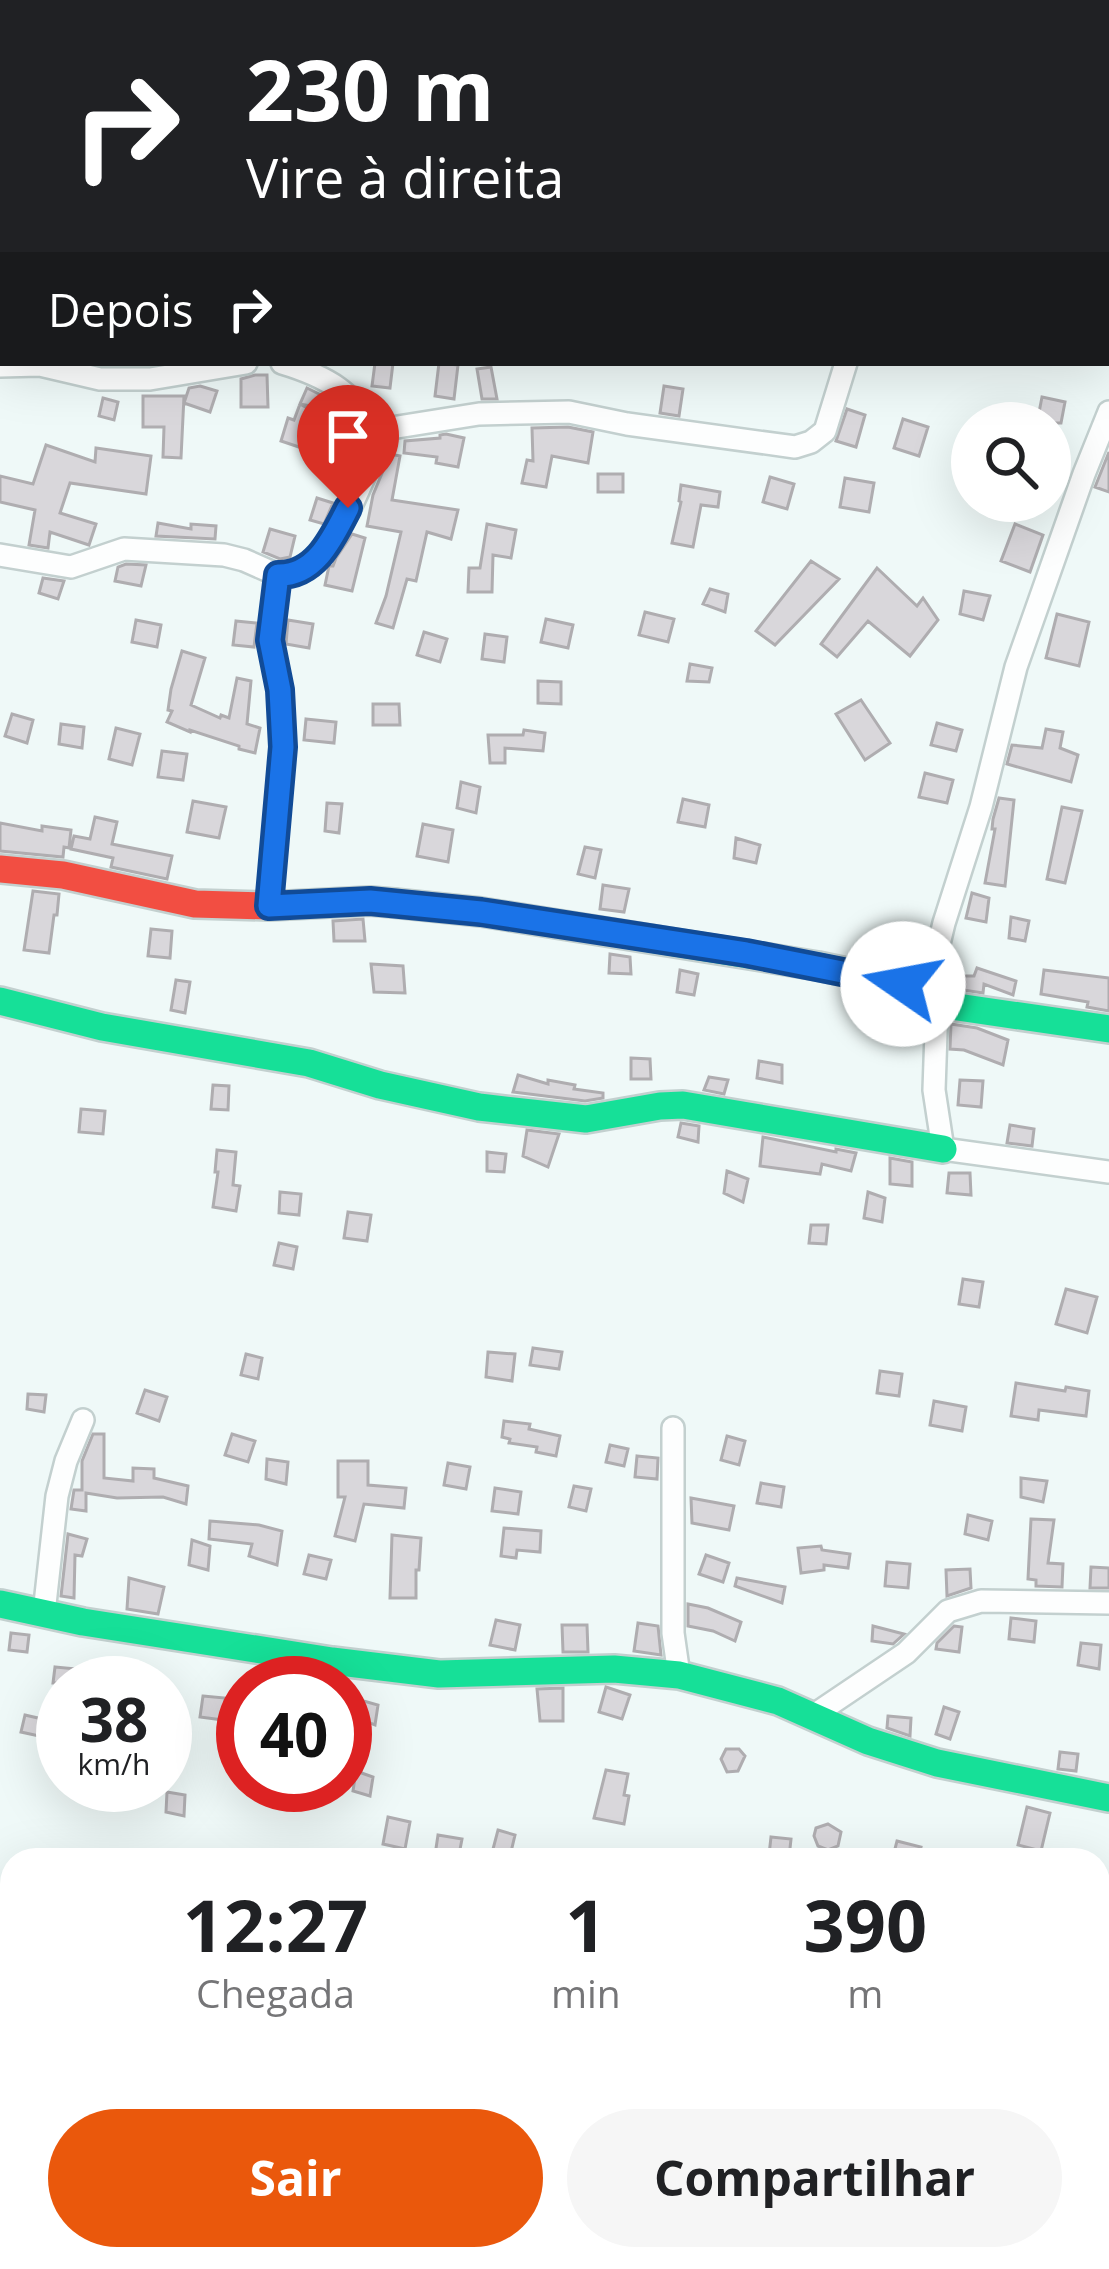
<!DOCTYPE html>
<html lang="pt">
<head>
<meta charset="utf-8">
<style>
  :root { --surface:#fff; --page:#f6f6f6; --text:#202124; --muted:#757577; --accent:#ea580c }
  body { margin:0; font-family:"Open Sans",sans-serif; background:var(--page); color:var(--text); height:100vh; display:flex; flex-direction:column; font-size:45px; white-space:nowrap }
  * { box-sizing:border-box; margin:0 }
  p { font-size:39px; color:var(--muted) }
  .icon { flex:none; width:66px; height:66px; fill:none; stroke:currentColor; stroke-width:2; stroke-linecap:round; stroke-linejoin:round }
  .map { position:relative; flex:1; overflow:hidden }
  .panel { position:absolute; left:0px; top:1848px; width:1110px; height:423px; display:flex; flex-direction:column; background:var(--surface); border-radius:36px 36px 0 0; box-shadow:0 12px 48px #0002 }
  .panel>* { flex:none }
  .banner { position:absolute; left:0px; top:0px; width:1110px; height:366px; box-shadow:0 12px 48px #0002; background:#202124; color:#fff; overflow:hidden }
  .fabs { position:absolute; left:951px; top:402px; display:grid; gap:24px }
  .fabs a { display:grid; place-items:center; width:120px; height:120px; border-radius:50%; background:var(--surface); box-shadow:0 12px 48px #0002; font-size:60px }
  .speed { position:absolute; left:36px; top:1656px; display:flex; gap:24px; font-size:60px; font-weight:700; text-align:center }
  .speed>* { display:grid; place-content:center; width:156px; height:156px; border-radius:50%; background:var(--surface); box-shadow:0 12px 48px #0002; line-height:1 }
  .speed small { font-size:30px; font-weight:400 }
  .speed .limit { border:18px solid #d22; background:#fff; color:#111 }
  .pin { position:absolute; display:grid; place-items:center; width:102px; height:102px; color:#fff; margin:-123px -51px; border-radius:50% 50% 50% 0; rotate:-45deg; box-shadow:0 0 12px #0007 }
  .pin .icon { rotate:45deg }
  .me { position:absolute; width:132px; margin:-66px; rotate:282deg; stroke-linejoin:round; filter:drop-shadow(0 0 9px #0008) }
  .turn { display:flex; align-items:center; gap:42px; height:252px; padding:0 48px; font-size:54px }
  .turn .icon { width:156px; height:156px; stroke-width:2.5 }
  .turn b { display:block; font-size:84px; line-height:102px }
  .then { display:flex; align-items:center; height:114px; padding:0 48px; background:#0003; gap:24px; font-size:45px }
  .eta { display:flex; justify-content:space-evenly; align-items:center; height:204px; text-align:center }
  .eta b { font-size:72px; font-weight:700; line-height:84px }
  .button { display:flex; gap:24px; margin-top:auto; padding:24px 48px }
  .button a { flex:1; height:138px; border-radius:72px; background:var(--accent); color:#fff; font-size:48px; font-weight:700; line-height:138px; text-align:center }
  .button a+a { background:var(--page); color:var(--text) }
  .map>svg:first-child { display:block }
</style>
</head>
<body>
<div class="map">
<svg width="1109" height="2269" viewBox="0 0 1109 2269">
  <rect width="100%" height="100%" fill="#eff9f8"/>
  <path fill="#d9d7db" stroke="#afadb0" stroke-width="3" d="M375 363H393L390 388 372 386Z
    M439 363 458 365 454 399 435 396Z
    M491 367 497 399H482L477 369Z
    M255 375H267L268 407H241V379Z
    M200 386 217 391 210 412 184 403 189 388Z
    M664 386 683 389 679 416 660 413Z
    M307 388 325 397 321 408 300 404Z
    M143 396H184L181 458 163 457 164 427H143Z
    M1042 397 1065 402 1061 423H1037Z
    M103 398 118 402 114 420 99 416Z
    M300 404 314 412 302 448 281 441 288 418 294 420Z
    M847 409 865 415 856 447 836 441Z
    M903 419 928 427 919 456 894 448Z
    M568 427 593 432 588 463 552 456 546 487 522 483 527 460 533 461 532 428Z
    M346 431 363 441 352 463 334 452Z
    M446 434 464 438 458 467 436 463 437 457 404 453 405 441 440 438V435Z
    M46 445 95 462 96 448 151 456 146 494 70 483 60 513 96 524 89 545 50 532 48 548 29 545 35 510 0 502V476L33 484Z
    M1109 452V492L1095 487Z
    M390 454 400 456 392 500 458 510 451 539 427 532 416 581 407 579 393 628 376 623 386 596 401 532 367 526 373 495Z
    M598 474H623V492H598Z
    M770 477 794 484 787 509 763 502Z
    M845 478 874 483 869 512 840 507Z
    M681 485 720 492 718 507 701 505 693 547 672 543 681 502 679 501Z
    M317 498 333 503 324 524 310 520Z
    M158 523 191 529V524L216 526 215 539 156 536Z
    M487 524 516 530 511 558 493 555 492 592H468L469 568H480Z
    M1015 524 1043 535 1030 572 1001 561Z
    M270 529 295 536 290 557 280 559 263 552Z
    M352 534 365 538 352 591 325 585 329 566H333L336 558Z
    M811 561 839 579 775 645 756 631Z
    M126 564 146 565 141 586 115 581 118 567Z
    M877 568 917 606 923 598 938 620 910 656 868 621 837 657 821 644Z
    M43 578 64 581 58 599 39 593Z
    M710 589 728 594 725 612 703 604Z
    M964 591 990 596 983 620 960 614Z
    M645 612 674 619 668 642 639 635Z
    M1057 614 1089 622 1079 666 1046 658Z
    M546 619 573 625 568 648 541 642Z
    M136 620 161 625 157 647 132 642Z
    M288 620 313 624 309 648 286 644Z
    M236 621 257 623 254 647 233 645Z
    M424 632 447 639 440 662 417 655Z
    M485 634 507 637 504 662 482 659Z
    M182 651 205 658 191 705 220 718 221 715 229 718 237 678 251 681 247 724 260 728 255 753 239 749V746L190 730V732L167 722 172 711 168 710 171 689Z
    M690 664 712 668 709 682 687 681Z
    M538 681 561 682V704L538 703Z
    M861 700 890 743 865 760 836 714Z
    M373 704H399L400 725H373Z
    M12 714 33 720 27 743 5 736Z
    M306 719 336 722 334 743 304 740Z
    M937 723 962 730 956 751 931 745Z
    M61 724 84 727 82 748 59 744Z
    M116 728 140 734 132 765 109 759Z
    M1046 729 1063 732 1060 748 1078 755 1071 782 1007 764 1012 745 1042 748Z
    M524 730 545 733 543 751 505 748V763H490L488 735H523Z
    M162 751 187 754 183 780 158 777Z
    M925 773 953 780 947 803 919 797Z
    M461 782 480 787 476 813 457 808Z
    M999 798 1014 800 1005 886 985 883 995 829H992L993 819Z
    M683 799 709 805 705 827 678 822Z
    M193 801 226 807 219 838 187 832Z
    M327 803 342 804 339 833 325 831Z
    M1062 807 1082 811 1065 883 1047 879Z
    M95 817 117 822 112 844 172 856 167 879 111 867 113 858 71 849 74 836 90 839Z
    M0 823 42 831V826L71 830 69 848 64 847 63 857 0 851Z
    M423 824 453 830 448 862 417 856Z
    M736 838 760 845 756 863 734 858Z
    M585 847 601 850 595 878 578 874Z
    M603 885 629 889 624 912 600 909Z
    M33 891 59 894 57 915H54L49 953 24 950Z
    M972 893 989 898 986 922 966 918Z
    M1011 917 1029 921 1025 941 1009 938Z
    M363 919 365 941H334L333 921Z
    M151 929 172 931 170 958 148 956Z
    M610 954 630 957 631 974 609 973Z
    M371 964 403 966 405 993 374 992Z
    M977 968 1016 981 1013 995 984 984 983 993 963 990 964 976H974Z
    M680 970 698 974 694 995 677 992Z
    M1044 970 1109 978V1011L1087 1007 1088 1002 1041 994Z
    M176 980 190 982 185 1013 171 1010Z
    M951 1024 977 1028 1008 1040 1003 1065 964 1050 950 1049Z
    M631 1058 650 1059 651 1079H631Z
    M759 1061 782 1065V1083L757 1078Z
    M518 1075 548 1084V1080L575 1085 574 1089 603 1093V1098L585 1101 513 1092Z
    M709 1077 728 1080 724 1094 704 1090Z
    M960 1080 983 1081 981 1107 958 1105Z
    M213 1085 229 1086 228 1110 211 1109Z
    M81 1109 105 1111 103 1134 79 1132Z
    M681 1123 699 1126 698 1142 678 1137Z
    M1010 1125 1034 1129 1032 1146 1007 1143Z
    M527 1130 559 1134 548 1167 523 1156Z
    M763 1137 836 1152V1149L856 1153 851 1171 822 1164 820 1174 760 1166Z
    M217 1150 236 1152 233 1185 240 1186 236 1211 213 1207 218 1172H215Z
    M487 1152 506 1154 504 1172 487 1171Z
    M890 1158 912 1162V1186L890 1184Z
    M727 1171 748 1179 743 1202 724 1193Z
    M949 1173H970L971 1195 947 1193Z
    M280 1192 301 1194 299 1215 279 1213Z
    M868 1192 885 1198 882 1222 864 1218Z
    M348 1212 371 1215 367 1241 344 1238Z
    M811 1225H828L826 1244 809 1243Z
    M279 1243 297 1247 293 1269 274 1265Z
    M963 1279 983 1282 979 1307 959 1304Z
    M1066 1289 1097 1297 1087 1333 1056 1324Z
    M533 1348 562 1352 559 1369 530 1365Z
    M488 1352 515 1354 512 1381 486 1377Z
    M246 1354 262 1358 258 1379 241 1375Z
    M880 1371 902 1374 899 1396 877 1393Z
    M1016 1383 1065 1391 1066 1387 1089 1391 1086 1416 1039 1410 1038 1420 1011 1416Z
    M145 1390 167 1397 159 1421 137 1413Z
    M28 1394 46 1395 44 1412 27 1409Z
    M934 1401 966 1407 962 1431 930 1425Z
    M504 1421 530 1424 529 1429 560 1436 556 1456 536 1452 537 1447 509 1443 510 1439 502 1437Z
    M93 1434H104V1478L133 1481V1468L154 1469V1478L188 1486 186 1504 163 1497 117 1498 86 1493V1511L71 1509 74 1490H82V1461Z
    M232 1434 255 1441 248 1462 225 1455Z
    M727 1436 745 1441 739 1465 721 1460Z
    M610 1445 628 1449 624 1466 606 1462Z
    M637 1456 658 1458 657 1479 635 1477Z
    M267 1459 288 1462 286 1484 266 1479Z
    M338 1461H368V1485L406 1488 404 1508 364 1504 355 1541 335 1536 345 1497H338Z
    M448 1463 470 1467 466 1489 444 1485Z
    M1021 1478 1047 1481 1043 1502 1021 1497Z
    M761 1483 784 1487 781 1507 757 1503Z
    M574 1486 591 1489 586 1511 569 1507Z
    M495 1488 521 1492 518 1514 492 1511Z
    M691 1498 734 1506 729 1530 692 1523Z
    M968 1515 992 1521 988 1540 965 1534Z
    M1031 1519 1054 1520 1048 1563 1063 1564 1062 1587 1036 1586V1580L1028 1579Z
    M210 1521 259 1525 282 1531 277 1565 249 1556 252 1544 209 1539Z
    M504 1528 541 1531 540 1552 517 1550 516 1558 501 1556Z
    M68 1534 87 1539 82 1556 75 1555 74 1598 61 1596Z
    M392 1535 421 1538 419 1570H416V1598H390Z
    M192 1540 210 1546 208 1570 189 1565Z
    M821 1546 822 1550 850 1554 848 1568 824 1565V1570L801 1573 798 1548Z
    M309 1555 331 1560 326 1579 304 1574Z
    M706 1555 729 1563 723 1582 699 1574Z
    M887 1562 910 1564 908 1588 885 1586Z
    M1091 1567 1109 1568V1588H1090Z
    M970 1569 971 1588 947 1596 946 1570Z
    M129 1578 164 1587 158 1614 127 1609Z
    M737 1578 785 1587 782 1603 735 1586Z
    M688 1604 708 1608 741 1622 735 1641 713 1631 688 1626Z
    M1011 1618 1036 1621 1034 1642 1009 1639Z
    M496 1620 520 1625 515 1650 490 1645Z
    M638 1623 658 1626 661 1655 634 1651Z
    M562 1625H587L588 1652H563Z
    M873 1626 904 1634 893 1644 872 1641Z
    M954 1626 962 1627 959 1652 936 1649 937 1643Z
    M11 1633 29 1635 27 1652 9 1650Z
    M1081 1643 1101 1645 1099 1669 1078 1665Z
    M55 1667 77 1669 75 1683H53Z
    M606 1687 630 1695 622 1719 599 1712Z
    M563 1688V1721H540L537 1689Z
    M203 1696 225 1698 223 1720 200 1717Z
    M360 1700 378 1705 375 1725 352 1716Z
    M944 1707 959 1712 950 1739 936 1734Z
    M25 1715 42 1719 39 1736 21 1732Z
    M888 1716 911 1718 910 1736 887 1728Z
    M726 1749H739L745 1756 738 1771 727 1772 721 1759Z
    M1060 1752 1078 1754 1076 1771 1058 1769Z
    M606 1770 628 1774 624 1795 629 1796 624 1824 594 1818Z
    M356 1771 373 1777 370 1796 353 1791Z
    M167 1792 185 1795 184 1816 166 1812Z
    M1027 1807 1050 1813 1041 1851 1018 1845Z
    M388 1817 410 1822 405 1849 383 1844Z
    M828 1824 841 1832 838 1846 828 1850 818 1846 814 1836 816 1828Z
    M498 1830 515 1835 510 1856 493 1849Z
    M438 1835 462 1839 458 1860 435 1855Z
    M771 1837 791 1839 789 1858 769 1855Z
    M897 1841 921 1847 918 1860H892Z"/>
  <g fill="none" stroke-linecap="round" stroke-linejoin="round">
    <g stroke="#c3d0cf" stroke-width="26">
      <path id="street" d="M70 0 82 3
        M750 0 761 1
        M146 3 147 0
        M481 3 507 0
        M603 3V0
        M1107 67H1109
        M282 363C302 369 321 376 338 388 355 400 367 418 385 429L479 414 569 412 627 424 795 447 811 442 825 431 846 363
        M0 366 40 365 100 379H150L246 363
        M1109 412 1084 474 1016 667 981 807 944 923 933 969 937 1004 934 1090 943 1149 1109 1172
        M0 555 71 567 124 549 224 555 244 560 278 575
        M269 906 283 747 280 690 270 640 278 575C334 576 364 471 385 429
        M673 1428V1633L679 1675
        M44 1613 57 1496 66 1461 83 1420
        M814 1715 906 1653 948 1611 981 1601 1109 1603
        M0 2024 12 2025
        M1098 2153 1109 2155
        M597 2269 598 2259"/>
    </g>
    <g stroke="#c3d0cf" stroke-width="32">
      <path id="fast" d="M1107 272 1109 273
        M394 903 481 912 818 966 903 984 937 1004 1109 1029
        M0 1001 102 1027 309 1063 380 1085 479 1107 586 1119 660 1106 683 1105 943 1149
        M0 1604 83 1622 332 1661 439 1674 614 1669 679 1675 778 1701 868 1741 937 1763 1109 1798"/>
    </g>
    <g stroke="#c3d0cf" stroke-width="32">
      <path id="jam" d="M0 142H3
        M0 869 63 875 195 904 269 906 370 901 394 903"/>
    </g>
    <path stroke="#dbe0df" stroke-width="3" stroke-dasharray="9 6" stroke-linecap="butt" d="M991 3V0"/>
    <use href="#street" stroke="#fdfefe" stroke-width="21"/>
    <use href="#fast" stroke="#16e098" stroke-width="27"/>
    <use href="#jam" stroke="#f24e42" stroke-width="27"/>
  </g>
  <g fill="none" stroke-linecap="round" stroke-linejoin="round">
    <g stroke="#114b97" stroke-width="30">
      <path id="route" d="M348 508C333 537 316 576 278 575L270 640 280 690 283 747 269 906 370 901 481 912 746 953 903 984"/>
    </g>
    <use href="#route" stroke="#1a73e8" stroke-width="21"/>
  </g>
</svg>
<div class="fabs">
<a><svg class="icon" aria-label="search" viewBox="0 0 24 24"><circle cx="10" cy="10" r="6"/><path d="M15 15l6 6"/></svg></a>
</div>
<div class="speed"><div>38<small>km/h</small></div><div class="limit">40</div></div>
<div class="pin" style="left:348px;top:508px;background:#d93025"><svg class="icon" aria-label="arrive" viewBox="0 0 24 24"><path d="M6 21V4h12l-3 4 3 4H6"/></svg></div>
<svg class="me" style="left:903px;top:984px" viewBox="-20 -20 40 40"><circle r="19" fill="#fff"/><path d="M0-13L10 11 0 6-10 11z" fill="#1a73e8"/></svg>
<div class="banner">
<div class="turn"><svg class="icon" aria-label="right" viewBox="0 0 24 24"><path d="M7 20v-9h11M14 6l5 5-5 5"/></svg><div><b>230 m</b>Vire à direita</div></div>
<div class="then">Depois<svg class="icon" aria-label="right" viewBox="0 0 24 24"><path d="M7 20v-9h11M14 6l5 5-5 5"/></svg></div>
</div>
<section class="panel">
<div class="eta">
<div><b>12:27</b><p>Chegada</p></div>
<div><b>1</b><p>min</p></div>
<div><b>390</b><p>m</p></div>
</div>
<div class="button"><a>Sair</a><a>Compartilhar</a></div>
</section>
</div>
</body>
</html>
